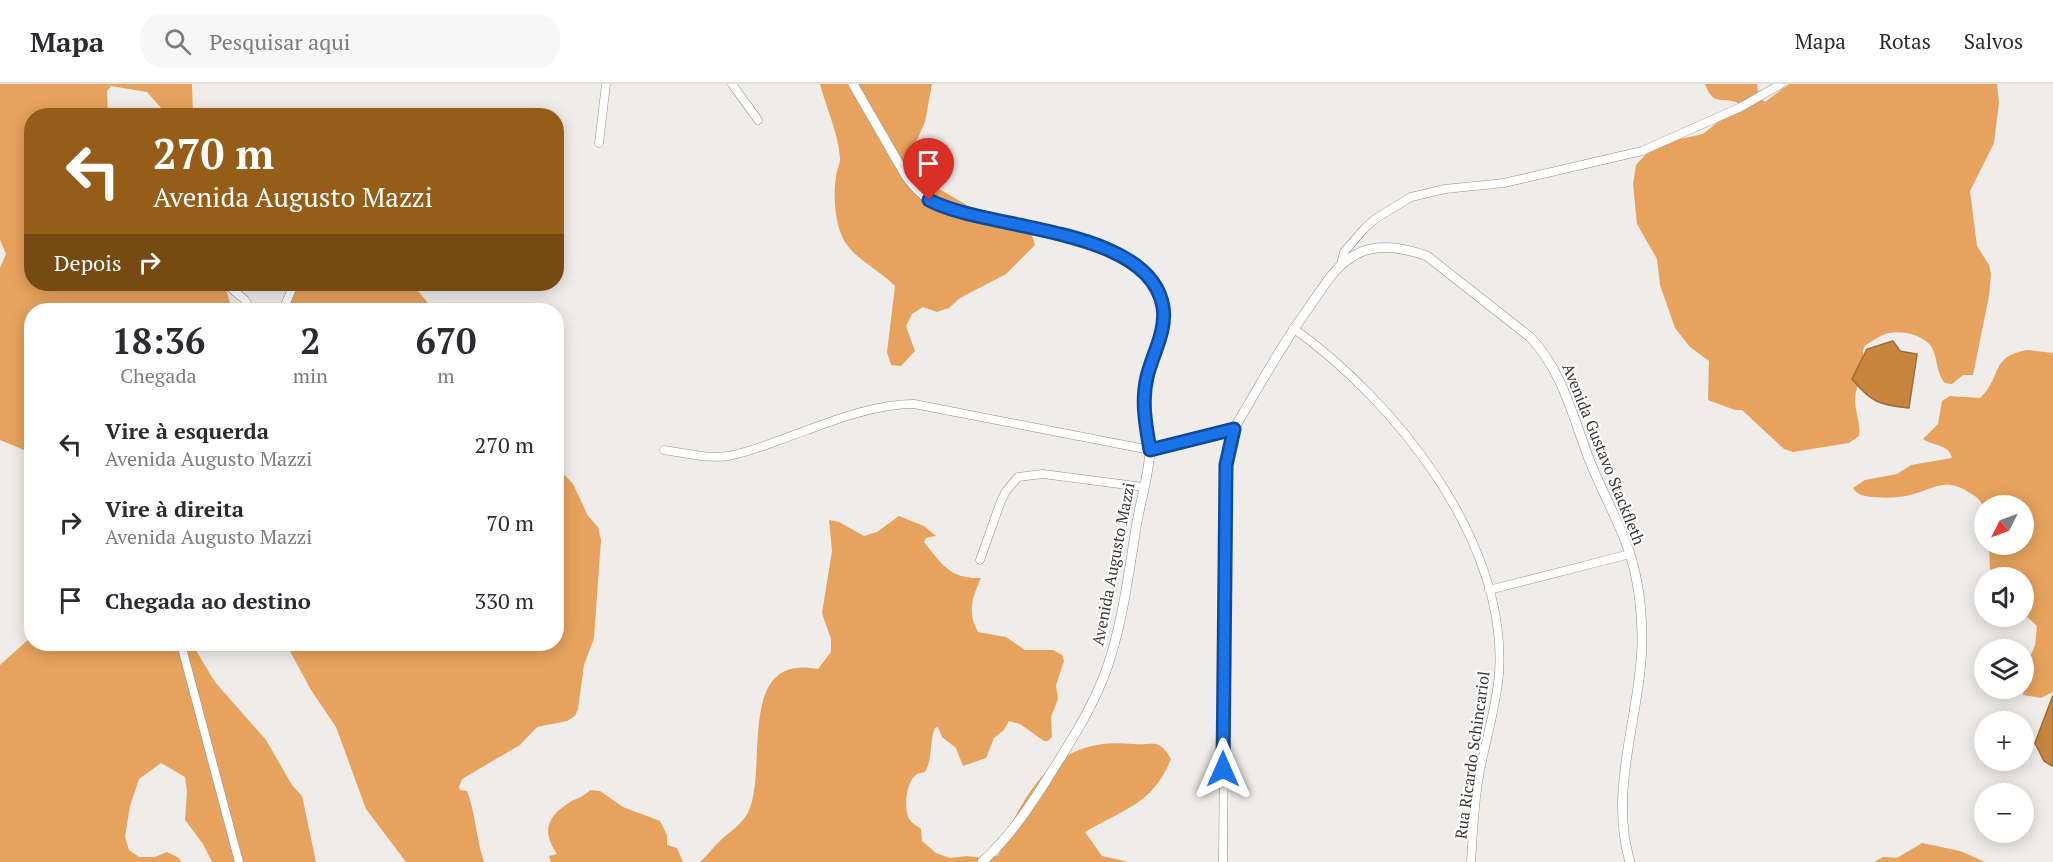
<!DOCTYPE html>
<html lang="pt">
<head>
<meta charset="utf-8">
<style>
  :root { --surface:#fff; --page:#f7f7f7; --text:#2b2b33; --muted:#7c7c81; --line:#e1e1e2 }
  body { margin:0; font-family:"PT Serif",serif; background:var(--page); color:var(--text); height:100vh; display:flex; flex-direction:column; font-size:22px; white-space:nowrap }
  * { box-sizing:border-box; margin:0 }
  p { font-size:20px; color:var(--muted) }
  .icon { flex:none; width:33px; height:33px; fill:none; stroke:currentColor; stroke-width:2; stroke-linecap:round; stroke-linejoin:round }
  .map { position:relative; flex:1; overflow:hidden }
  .side { position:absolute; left:24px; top:219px; width:540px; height:348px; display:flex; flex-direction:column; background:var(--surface); border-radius:24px; box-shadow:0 3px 15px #0003 }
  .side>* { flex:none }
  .top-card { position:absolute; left:24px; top:24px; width:540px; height:183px; border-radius:24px; box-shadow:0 3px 15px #0003; background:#955d18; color:#fff; overflow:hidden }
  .needle { width:39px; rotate:228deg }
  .controls { position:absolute; left:1974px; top:411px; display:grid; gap:12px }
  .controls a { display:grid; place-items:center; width:60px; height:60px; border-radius:50%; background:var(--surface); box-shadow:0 3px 15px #0003; font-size:30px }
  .pin { position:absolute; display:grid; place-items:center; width:51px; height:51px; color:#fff; margin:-62px -26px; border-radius:50% 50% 50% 0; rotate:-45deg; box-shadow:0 0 6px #0007 }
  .pin .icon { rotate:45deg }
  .me { position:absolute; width:66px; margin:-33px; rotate:0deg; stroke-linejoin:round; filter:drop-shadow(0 0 4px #0008) }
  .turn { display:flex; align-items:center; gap:21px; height:126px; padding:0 30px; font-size:27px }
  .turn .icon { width:78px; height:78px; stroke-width:2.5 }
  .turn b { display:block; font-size:42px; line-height:51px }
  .then { display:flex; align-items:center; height:57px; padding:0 30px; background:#0003; gap:12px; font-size:22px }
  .eta { display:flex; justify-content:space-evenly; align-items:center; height:102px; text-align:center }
  .eta b { font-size:36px; font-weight:600; line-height:42px }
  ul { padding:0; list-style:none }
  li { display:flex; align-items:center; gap:18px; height:78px; padding:0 30px }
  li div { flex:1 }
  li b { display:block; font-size:22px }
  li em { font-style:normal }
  header { display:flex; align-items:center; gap:36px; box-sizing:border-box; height:84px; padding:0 30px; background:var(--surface); border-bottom:2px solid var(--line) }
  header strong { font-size:28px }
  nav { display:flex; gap:33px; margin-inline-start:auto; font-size:21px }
  .search { width:420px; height:54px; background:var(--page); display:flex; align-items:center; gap:15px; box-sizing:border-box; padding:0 21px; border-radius:24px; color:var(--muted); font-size:22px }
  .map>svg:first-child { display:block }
</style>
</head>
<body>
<header>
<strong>Mapa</strong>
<div class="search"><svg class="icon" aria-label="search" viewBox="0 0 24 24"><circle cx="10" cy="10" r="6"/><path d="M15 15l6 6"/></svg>Pesquisar aqui</div>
<nav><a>Mapa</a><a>Rotas</a><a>Salvos</a></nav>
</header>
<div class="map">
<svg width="2053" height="778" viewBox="0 0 2053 778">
  <rect width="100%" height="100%" fill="#efecea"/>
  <path fill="#e7a35d" d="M0 0H192L193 31H161L163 26 147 8 111 2 107 7 108 31 32 32V200H216L227 208 232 226H32L31 374 24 366 0 356V184L6 170 0 156Z
    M820 0H932L925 38 918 54 911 64 908 79 928 101 941 106 975 126 1021 137 1031 148 1035 161 1006 190 960 214 949 224 937 228 923 223 912 230 906 242 915 267 901 282 891 281 887 268 895 202C880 186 850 173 842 152 835 137 833 110 836 93 836 87 840 81 840 75 839 50 826 24 820 0Z
    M1705 0H1757L1759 14 1765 18 1789 0H1997L1999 18 1994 59 1970 107 1977 162 1989 181 1991 190 1989 212 1973 291H1963L1952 300 1945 299C1934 287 1939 267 1927 258 1915 249 1903 247 1889 249 1882 250 1870 258 1865 262 1861 266 1864 275 1864 280 1863 292 1855 304 1855 316 1855 328 1861 340 1859 352L1849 359 1793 368 1784 365 1742 326H1735L1708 316 1709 277 1690 263 1675 244 1660 201 1657 175 1637 140 1633 100 1636 81 1659 56 1680 55 1703 50 1740 20C1724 11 1714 25 1705 0Z
    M287 200H412L434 226H284L288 209Z
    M2027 266 2053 269V608L2041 614 2023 611 2027 581 2035 561 2037 542 2024 530V494L1995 493 1990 485 1989 461 2024 460V422H1984V424C1980 415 1976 412 1968 408 1944 392 1931 407 1906 412 1895 414 1885 414 1873 413 1865 412 1858 412 1853 404L1865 396 1897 390 1911 381 1952 374C1949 360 1933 362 1923 355L1938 340 1942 317 1950 312 1980 314C2003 292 1989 273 2027 266Z
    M557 373 561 387 573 400 588 432 598 443 601 456 594 554 584 581 578 625 575 632 567 637 537 643 520 661 462 695 459 703 460 706 467 707C476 731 476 754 484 778H406L366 725 336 643 311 606 286 560H556Z
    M899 432 924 442 936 452 926 454 924 458C942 480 949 495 981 494 972 514 967 528 978 548L1006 553 1025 566H1053L1062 571 1064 577 1056 601 1058 615 1051 633 1052 653 1048 657H1044L1020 640 1009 637 1004 646 994 654 986 674 963 682 956 664 942 653 938 643 935 644C929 658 933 674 925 688 923 689 918 689 916 691 906 697 903 727 910 736 912 740 918 742 921 745L922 757 936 769 950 774 967 772 983 774 997 772C1008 759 1007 749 1014 735 1041 683 1072 654 1133 660 1154 662 1158 653 1171 675 1153 720 1124 725 1085 748L1102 772 1129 778H700C708 771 714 762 722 755 733 745 745 738 750 724 767 677 737 569 818 585L831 568V555L822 529 832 467 829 436 839 438 864 452 877 448Z
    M31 553 32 560H192L215 598 266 656 292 701 302 712 316 778H212L203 760 185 736 187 708 185 693 161 679 139 695 130 722 125 753 129 766 139 773H155L167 768 179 774 181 778H0V581Z
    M590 706 600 707 623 723 660 737 667 751V761L677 764 683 778H551L549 772 557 770C542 748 546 733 570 718 577 714 584 713 590 706Z
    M1922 759 1960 767 1985 778H1874L1883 773 1897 774Z"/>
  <path fill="#c7853d" stroke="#9c6e3b" stroke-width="1.5" d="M1893 257 1900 267 1917 270 1909 324C1879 321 1871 318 1852 295L1867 265Z
    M2053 611V682H2052L2044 677 2035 659Z"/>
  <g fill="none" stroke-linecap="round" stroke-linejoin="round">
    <g stroke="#93918e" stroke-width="9">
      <path id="minor" d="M732 0 758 36
        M599 59 606 0
        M1341 181 1344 168 1364 145 1375 135 1411 113 1445 105 1504 99 1642 67 1741 23 1781 0
        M226 200 245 216 251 226
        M283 226 294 200
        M1293 244C1395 317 1508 457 1499 590 1496 625 1485 658 1479 692 1474 720 1473 750 1471 778
        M664 366C685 369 707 375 728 372 745 369 761 363 777 357 820 342 868 320 914 320L1150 366
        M980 476 1001 417 1006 407 1018 393 1043 390 1143 403
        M1489 506 1630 470
        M181 560 239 778
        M1223 778 1226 381 1234 345"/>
    </g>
    <g stroke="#93918e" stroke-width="10">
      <path id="tertiary" d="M853 0 906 92C916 106 927 117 943 124 959 130 976 132 992 135 1039 144 1109 154 1144 189 1185 230 1147 266 1144 312 1143 331 1151 348 1150 366 1149 390 1141 415 1137 438 1129 486 1123 538 1107 584 1095 618 1075 651 1056 681 1034 716 1013 750 982 778
        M1150 366 1234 345C1259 302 1283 259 1312 219 1324 202 1336 181 1355 171 1377 158 1405 164 1427 172L1530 253C1562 286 1573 333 1589 375 1601 406 1618 435 1629 467 1638 494 1642 528 1642 557 1641 630 1608 706 1630 778"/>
    </g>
    <use href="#minor" stroke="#fff" stroke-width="8"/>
    <use href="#tertiary" stroke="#fff" stroke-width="9"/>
  </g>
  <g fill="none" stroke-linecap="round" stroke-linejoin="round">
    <g stroke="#114b97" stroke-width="15">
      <path id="route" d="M929 116C986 147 1150 142 1163 223 1167 247 1152 271 1147 293 1141 318 1146 342 1150 366L1234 345 1226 381 1223 685"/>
    </g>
    <use href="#route" stroke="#1a73e8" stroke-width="10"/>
  </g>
  <g text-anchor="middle" stroke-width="4.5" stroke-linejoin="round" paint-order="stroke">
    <g font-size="16" fill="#393837" stroke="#fff">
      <text transform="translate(1604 370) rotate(68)" y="6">Avenida Gustavo Stackfleth</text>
      <text transform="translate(1113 480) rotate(-79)" y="6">Avenida Augusto Mazzi</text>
      <text transform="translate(1472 671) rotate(-82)" y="6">Rua Ricardo Schincariol</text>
    </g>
  </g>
</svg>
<div class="controls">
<a><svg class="needle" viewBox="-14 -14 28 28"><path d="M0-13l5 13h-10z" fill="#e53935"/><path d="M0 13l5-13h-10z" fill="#7c7c81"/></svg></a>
<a><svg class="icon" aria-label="sound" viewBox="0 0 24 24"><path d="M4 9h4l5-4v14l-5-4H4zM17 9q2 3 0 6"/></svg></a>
<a><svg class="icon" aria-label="layers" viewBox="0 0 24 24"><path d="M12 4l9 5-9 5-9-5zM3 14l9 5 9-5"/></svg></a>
<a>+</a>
<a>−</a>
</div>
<div class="pin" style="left:929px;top:116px;background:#d93025"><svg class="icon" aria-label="arrive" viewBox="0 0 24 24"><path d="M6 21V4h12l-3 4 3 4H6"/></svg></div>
<svg class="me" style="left:1223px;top:685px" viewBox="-20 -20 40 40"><path d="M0-17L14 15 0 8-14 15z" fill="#1a73e8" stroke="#fff" stroke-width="4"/></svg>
<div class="top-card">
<div class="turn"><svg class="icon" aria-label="left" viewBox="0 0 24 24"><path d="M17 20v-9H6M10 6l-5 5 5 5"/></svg><div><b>270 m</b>Avenida Augusto Mazzi</div></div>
<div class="then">Depois<svg class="icon" aria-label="right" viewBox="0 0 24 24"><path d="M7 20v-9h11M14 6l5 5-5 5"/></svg></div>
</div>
<section class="side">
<div class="eta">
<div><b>18:36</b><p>Chegada</p></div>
<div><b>2</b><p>min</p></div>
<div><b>670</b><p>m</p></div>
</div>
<ul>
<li><svg class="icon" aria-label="left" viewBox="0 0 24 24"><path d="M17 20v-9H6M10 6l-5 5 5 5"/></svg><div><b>Vire à esquerda</b><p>Avenida Augusto Mazzi</p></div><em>270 m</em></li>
<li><svg class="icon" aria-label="right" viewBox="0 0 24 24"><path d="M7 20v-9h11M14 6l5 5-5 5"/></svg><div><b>Vire à direita</b><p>Avenida Augusto Mazzi</p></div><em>70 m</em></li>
<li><svg class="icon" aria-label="arrive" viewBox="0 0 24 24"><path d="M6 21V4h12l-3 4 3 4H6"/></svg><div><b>Chegada ao destino</b></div><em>330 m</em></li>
</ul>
</section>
</div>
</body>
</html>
